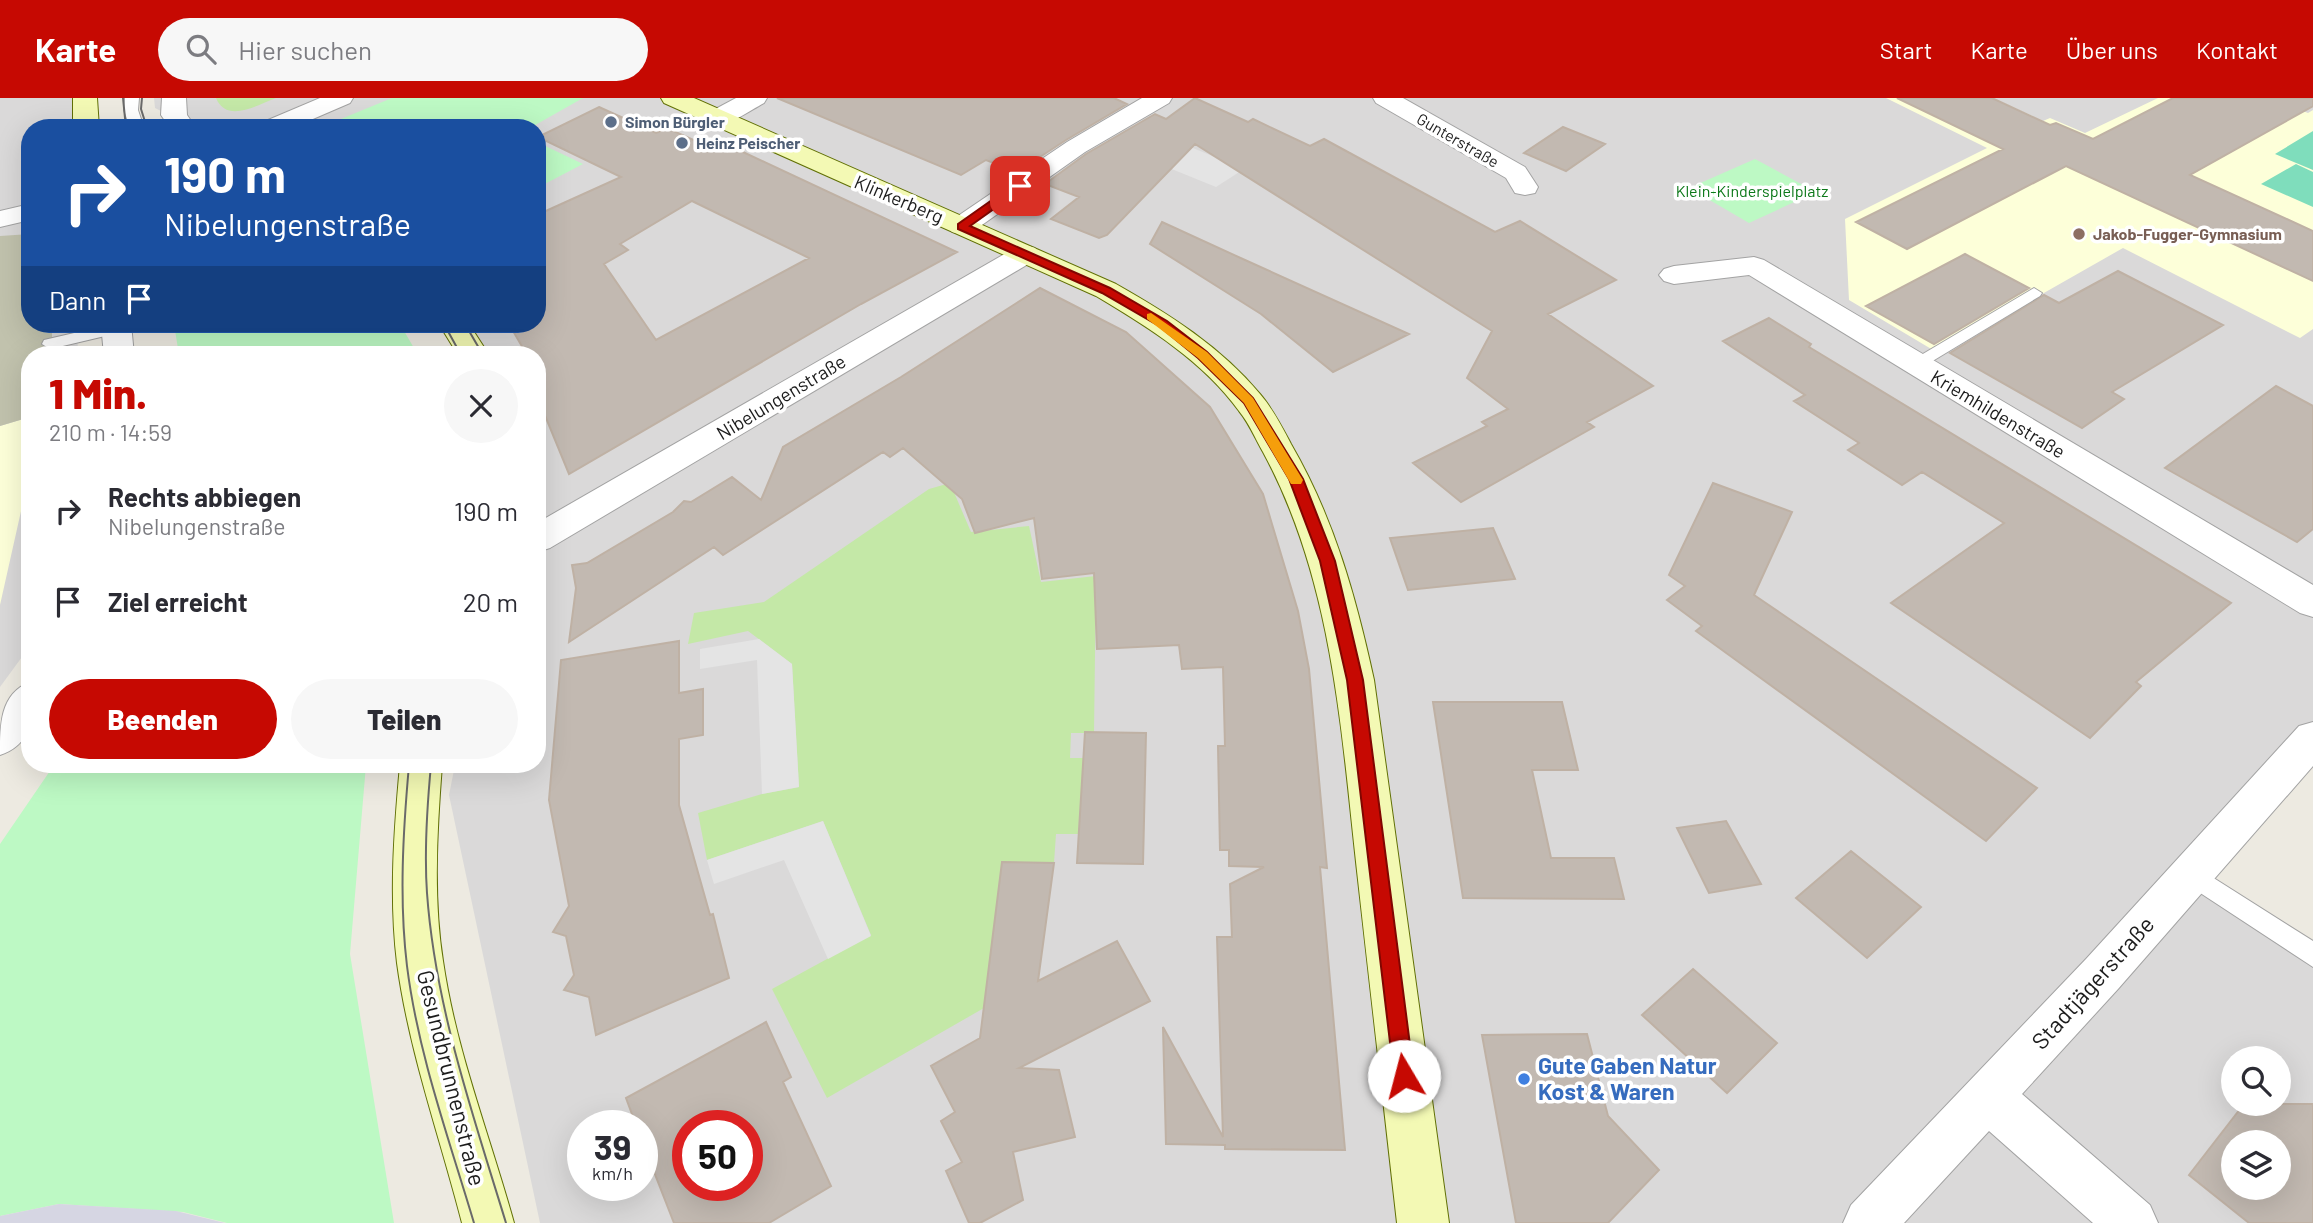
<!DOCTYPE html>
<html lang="de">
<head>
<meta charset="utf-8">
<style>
  :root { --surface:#fff; --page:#f7f7f7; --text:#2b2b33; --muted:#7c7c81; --accent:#c60902 }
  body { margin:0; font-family:Barlow,sans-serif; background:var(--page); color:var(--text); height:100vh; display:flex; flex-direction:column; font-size:26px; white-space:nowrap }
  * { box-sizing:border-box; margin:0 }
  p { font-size:23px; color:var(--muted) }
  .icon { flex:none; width:38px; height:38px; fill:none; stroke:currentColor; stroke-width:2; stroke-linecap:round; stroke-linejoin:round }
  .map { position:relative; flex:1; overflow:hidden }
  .sheet { position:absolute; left:21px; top:248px; width:525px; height:427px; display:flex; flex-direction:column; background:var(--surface); border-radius:28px; box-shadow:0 7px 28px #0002 }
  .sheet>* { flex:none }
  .hud { position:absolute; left:21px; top:21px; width:525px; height:214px; border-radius:28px; box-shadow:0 7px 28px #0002; background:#1a4fa0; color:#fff; overflow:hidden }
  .buttons { position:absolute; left:2221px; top:948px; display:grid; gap:14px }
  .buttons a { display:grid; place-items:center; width:70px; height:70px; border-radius:50%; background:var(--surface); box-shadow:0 7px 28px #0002; font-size:35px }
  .speed { position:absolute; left:567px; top:1012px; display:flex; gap:14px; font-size:35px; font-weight:700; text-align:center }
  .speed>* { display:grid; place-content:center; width:91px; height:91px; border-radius:50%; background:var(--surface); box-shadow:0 7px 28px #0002; line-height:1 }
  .speed small { font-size:18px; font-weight:400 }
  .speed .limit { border:10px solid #d22; background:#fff; color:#111 }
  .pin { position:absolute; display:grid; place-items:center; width:60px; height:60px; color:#fff; margin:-30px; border-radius:14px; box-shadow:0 4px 10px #0006 }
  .me { position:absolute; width:77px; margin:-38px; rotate:352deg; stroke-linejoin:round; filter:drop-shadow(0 0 5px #0008) }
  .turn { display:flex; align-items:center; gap:24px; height:147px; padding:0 28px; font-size:32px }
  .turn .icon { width:91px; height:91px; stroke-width:2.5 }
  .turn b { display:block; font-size:49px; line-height:60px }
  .then { display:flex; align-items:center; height:66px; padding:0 28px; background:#0003; gap:14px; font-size:26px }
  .round { display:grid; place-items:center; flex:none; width:74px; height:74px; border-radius:37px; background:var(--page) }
  .overview { display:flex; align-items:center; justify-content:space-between; height:119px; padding:0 28px }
  h1 { font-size:42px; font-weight:800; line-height:52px; color:var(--accent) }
  .cta { display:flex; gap:14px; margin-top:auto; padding:14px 28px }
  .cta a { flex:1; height:80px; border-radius:42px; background:var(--accent); color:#fff; font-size:28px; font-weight:800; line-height:80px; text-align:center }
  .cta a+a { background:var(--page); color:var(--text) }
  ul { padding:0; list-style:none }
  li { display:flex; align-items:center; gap:21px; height:91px; padding:0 28px }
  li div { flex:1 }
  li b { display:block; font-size:26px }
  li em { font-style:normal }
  header { display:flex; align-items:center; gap:42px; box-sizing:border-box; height:98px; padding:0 35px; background:var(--accent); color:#fff }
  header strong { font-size:33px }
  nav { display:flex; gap:38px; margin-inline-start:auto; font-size:24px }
  .search { width:490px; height:63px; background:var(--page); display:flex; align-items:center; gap:18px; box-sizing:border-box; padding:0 24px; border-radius:38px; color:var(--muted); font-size:26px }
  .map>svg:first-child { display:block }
</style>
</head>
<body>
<header>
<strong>Karte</strong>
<div class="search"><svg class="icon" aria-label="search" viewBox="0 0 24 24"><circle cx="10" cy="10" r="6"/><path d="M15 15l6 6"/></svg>Hier suchen</div>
<nav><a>Start</a><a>Karte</a><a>Über uns</a><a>Kontakt</a></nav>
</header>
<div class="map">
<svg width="2313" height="1125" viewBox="0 0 2313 1125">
  <rect width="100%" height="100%" fill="#edeae1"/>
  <path fill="#dad9d9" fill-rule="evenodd" d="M0 0H83L81 30H30V226H77L78 257H30V548L0 589Z
    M154 0H2313V656L2190 776 2313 856V1125H540L449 697 455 667H537V257H457L440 226H537V30H195L155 10ZM2233 961H2278V1006H2233ZM583 1027H642V1087H583ZM688 1027H747V1087H688ZM2233 1045H2278V1090H2233Z"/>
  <path fill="#fdffd9" d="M1886 0H1993L2043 23 2050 20 2085 35 2158 0H2269L2308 15 2313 12V231L2300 240 2123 150 1938 255 1849 202 1845 121 1987 50Z
    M30 319V373L0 507V328Z"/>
  <path fill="#c1c2ad" d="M30 136V226H52V257H30V319L0 328V138Z"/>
  <path fill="#c4e8a7" d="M216 0H276C257 7 227 26 216 0Z
    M950 385 971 434 1029 428 1041 484 1096 478 1094 635H1071L1070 660H1084L1079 736H1056L1054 765 1002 764 984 910 827 1000 772 891 871 837 823 723 707 762 698 715 762 696 799 689 792 566 748 533 688 546 694 515 764 504 929 391Z"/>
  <path fill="#bdf9c4" d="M392 0H583L530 30H319Z
    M537 44 583 66 537 90Z
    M1755 61 1816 94 1749 125 1689 90Z
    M174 226H400L418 257H179Z
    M54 667H366L350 856 394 1125H227L183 1114 59 1106 0 1118V746Z"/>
  <path fill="#7fddbc" d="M2313 33V72L2275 56Z
    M2296 66 2313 74V109L2261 86Z"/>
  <path fill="#e4e4e4" d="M1144 30 1244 71 1216 89 1115 48Z
    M759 541 792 566 799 689 762 696 757 562 700 571V551Z
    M823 723 871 838 828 861 784 762 714 786 707 762Z"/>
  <path fill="#d6d6e3" d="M59 1106 176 1113 225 1125H0V1118Z"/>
  <path fill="#c2b9b1" stroke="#bfb1a4" stroke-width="2" fill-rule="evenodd" d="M777 0H1114L1127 6 1066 42 1017 74 986 62 961 77Z
    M1195 0 1248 24 1253 21 1310 48 1324 41 1495 134 1520 123 1616 182 1548 216 1653 288 1587 324 1594 329 1461 404 1413 365 1487 328 1482 324 1508 311 1467 280 1492 233 1195 46 1107 137 1099 140 1051 121 1079 99 1045 86 1086 56 1155 16 1166 21Z
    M1897 0H1992L2050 27 2056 25 2093 41 2173 0H2313V8L2190 77 2313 133V183L2066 68 1907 151 1856 124 2003 51Z
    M599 9 656 35 667 30 718 53 728 47 957 154 861 206 569 376 537 298V257H527L509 226H537V117L621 79 538 39ZM692 103 809 160 656 242 604 166 628 152 620 146Z
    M1563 29 1605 46 1566 73 1524 55Z
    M1162 124 1245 162 1409 236 1333 274 1261 216 1150 146Z
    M1965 156 2029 190 1934 246 1866 208Z
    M2118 173 2223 227 2112 294 2124 301 2082 330 1950 255 2044 197 2059 205Z
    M1040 190 1126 234 1210 309 1263 396 1298 513 1309 571 1327 770 1320 769 1345 1052 1225 1051V1047L1166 1046 1163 929 1223 1039 1217 839H1232L1230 786 1264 769 1229 768V752H1220L1218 648H1225L1223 569 1182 571 1179 547 1097 551 1094 475 1042 481 1034 420 975 435 962 401 903 350 890 359 883 354 723 457 714 449 569 544 576 490 572 467 587 465 673 414 684 403 691 404 732 379 761 402 783 349 901 279Z
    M1769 220 1811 246 1809 249 2231 505 2136 584 2141 588 2090 640 1891 505 2004 425 1922 374 1902 387 1848 352 1859 345 1794 303 1805 297 1723 243Z
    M2276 288 2313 308V431L2297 444 2165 370Z
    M1713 385 1792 414 1754 497 2037 690 1986 743 1729 557 1696 533 1702 528 1667 502 1685 488 1669 477Z
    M1493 430 1515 481 1408 492 1390 440Z
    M679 543V595L703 591V637L679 641V707L710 817 713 816 729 880 596 937 589 899 564 892 574 877 566 838 553 834 569 808 549 702 561 562Z
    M1433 604H1562L1578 672H1532L1551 760H1614L1624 801 1463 800Z
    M1085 634 1146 635 1143 766 1077 765Z
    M1726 723 1761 786 1709 795 1677 730Z
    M1851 753 1921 809 1867 860 1796 800Z
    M1002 764 1054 765 1038 883 1117 843 1150 903 1019 970 1059 972 1075 1039 1013 1054 1023 1102 980 1125H969L946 1073 962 1064 941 1023 955 1014 931 968 980 940Z
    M1693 871 1777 945 1727 995 1642 917Z
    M766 924 791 979 783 984 831 1088 769 1125H674L642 1043V1027H636L626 1000ZM688 1027H747V1087H688Z
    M1587 936 1608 1018 1659 1072 1608 1125H1516L1482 937Z
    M2244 1006H2313V1125H2249L2189 1077ZM2233 1045H2278V1090H2233Z"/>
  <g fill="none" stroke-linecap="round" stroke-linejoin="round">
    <g stroke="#a3a3a3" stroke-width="2">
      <path id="service" d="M125 0H139L138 12 144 30H130L124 12Z
        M2034 190 2042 195 2040 198 1921 270H1909L1906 266Z
        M113 226H122L124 230 122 234 50 251 42 246 44 242Z
        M2190 765 2313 843V869L2182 783 2178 776 2182 769Z"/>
    </g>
    <g stroke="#a3a3a3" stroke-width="2">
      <path id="minor" d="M736 0H767L764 5C747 14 728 30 708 25L704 20 708 15Z
        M1142 0H1172L1169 5 1085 54 972 134 962 136 952 134 948 128 952 122 1067 44Z
        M1373 0H1403L1525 69 1538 89 1535 95 1525 97 1515 95 1506 80 1376 5Z
        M30 106V122L0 129V113Z
        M1025 147 1035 150 1039 156 1035 162 550 450 537 454V425L1015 150Z
        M1754 159 1764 162 2313 487V519L2300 515 1749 177 1674 186 1664 183 1659 177 1664 171 1674 168Z
        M2313 624V668L2118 891 2022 996 2150 1107 2158 1125H2093L1989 1033 1904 1125H1843L1851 1107 2086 861 2299 628Z"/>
    </g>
    <g stroke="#a3a3a3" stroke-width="2">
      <path id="tertiary" d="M162 0H186L187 17 196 30H170L161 17Z
        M320 0H353L350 5 292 30H257L261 25Z
        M101 226H131L134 257H104Z
        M30 584C30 616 36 645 0 657 0 626 0 596 30 584Z"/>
    </g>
    <g stroke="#617005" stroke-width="2">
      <path id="secondary" d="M73 0H97L99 30H73Z
        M661 0H694L1116 186C1169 216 1221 249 1260 296 1273 311 1282 329 1291 346 1334 420 1356 499 1374 582L1449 1125H1397C1384 1008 1370 891 1357 773 1341 631 1333 483 1263 354 1255 340 1249 325 1239 313 1203 263 1148 229 1096 198L664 5Z
        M439 226H469L489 257H458Z
        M400 667H442C437 732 433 799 443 863 456 953 490 1038 514 1125H462C440 1039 409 954 397 865 389 800 394 732 400 667Z"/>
    </g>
    <use href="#service" fill="#fff" fill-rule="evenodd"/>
    <use href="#minor" fill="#fff" fill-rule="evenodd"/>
    <use href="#tertiary" fill="#fff" fill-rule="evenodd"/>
    <use href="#secondary" fill="#f3f9b4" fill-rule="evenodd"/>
    <path stroke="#6a6a6a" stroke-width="2" d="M123 0 126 30
      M142 0 141 11 147 30
      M444 226 461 257
      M465 226 483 257
      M409 667C403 734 399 802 407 868 418 956 449 1041 474 1125
      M431 667C427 709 424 752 427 795 435 908 473 1017 506 1125"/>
  </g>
  <path fill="#c60902" stroke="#810601" stroke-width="2" d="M1016 85 1026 88 970 128 1110 190 1167 223 1207 254 1253 300 1303 381 1335 463 1363 582 1414 978 1411 985 1404 988 1397 985 1394 978 1347 582 1320 463 1289 381 1244 305 1198 260 1159 228 1102 195 958 131V126Z"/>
  <path fill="#f59e0b" d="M1151 215 1207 254 1253 300 1303 382 1301 386H1291L1244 305 1198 260 1147 221V216Z"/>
  <g fill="#5c6f8a" stroke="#fff" stroke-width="2.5">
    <circle cx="611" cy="24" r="7"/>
    <circle cx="682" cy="45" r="7"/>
  </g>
  <circle fill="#8d6e63" stroke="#fff" stroke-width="2.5" cx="2079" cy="136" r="7"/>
  <circle fill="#3f7fe0" stroke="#fff" stroke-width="2.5" cx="1524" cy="981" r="7"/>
  <g text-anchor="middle" stroke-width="7" stroke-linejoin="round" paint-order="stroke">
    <g font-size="16" font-weight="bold" fill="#4e5e75" stroke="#fff" text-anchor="start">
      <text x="625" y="30">Simon Bürgler</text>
      <text x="696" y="51">Heinz Peischer</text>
    </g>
    <g font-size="16" fill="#1c1c1c" stroke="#fff">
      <text transform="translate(1458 42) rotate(30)" y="6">Gunterstraße</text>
    </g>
    <g font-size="16" fill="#0c7819" stroke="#fff">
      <text x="1752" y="99">Klein-Kinderspielplatz</text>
    </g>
    <g font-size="16" font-weight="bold" fill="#785e54" stroke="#fff" text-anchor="start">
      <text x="2093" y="142">Jakob-Fugger-Gymnasium</text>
    </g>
    <g font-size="19" fill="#1c1c1c" stroke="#fff">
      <text transform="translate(899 101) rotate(23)" y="7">Klinkerberg</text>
      <text transform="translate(781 299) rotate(-31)" y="7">Nibelungenstraße</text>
      <text transform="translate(1998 316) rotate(31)" y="7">Kriemhildenstraße</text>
    </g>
    <g font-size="23" fill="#1c1c1c" stroke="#fff">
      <text transform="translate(2093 885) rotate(-48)" y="8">Stadtjägerstraße</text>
      <text transform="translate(451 980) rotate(76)" y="8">Gesundbrunnenstraße</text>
    </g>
    <g font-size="23" font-weight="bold" fill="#366cbe" stroke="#fff" text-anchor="start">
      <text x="1538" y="976">Gute Gaben Natur<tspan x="1538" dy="26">Kost &amp; Waren</tspan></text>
    </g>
  </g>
</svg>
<div class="buttons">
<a><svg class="icon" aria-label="search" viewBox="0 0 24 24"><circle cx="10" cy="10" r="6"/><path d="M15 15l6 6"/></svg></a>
<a><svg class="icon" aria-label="layers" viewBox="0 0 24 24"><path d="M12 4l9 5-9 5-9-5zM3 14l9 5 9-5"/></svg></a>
</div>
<div class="speed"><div>39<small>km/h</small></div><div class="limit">50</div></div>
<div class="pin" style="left:1020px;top:88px;background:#d93025"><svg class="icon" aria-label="arrive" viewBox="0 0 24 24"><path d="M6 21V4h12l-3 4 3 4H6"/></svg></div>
<svg class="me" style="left:1404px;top:978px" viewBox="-20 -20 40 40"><circle r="19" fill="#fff"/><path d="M0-13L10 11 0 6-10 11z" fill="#c60902"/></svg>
<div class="hud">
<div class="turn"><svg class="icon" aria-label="right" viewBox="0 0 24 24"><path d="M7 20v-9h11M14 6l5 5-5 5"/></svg><div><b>190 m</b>Nibelungenstraße</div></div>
<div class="then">Dann<svg class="icon" aria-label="arrive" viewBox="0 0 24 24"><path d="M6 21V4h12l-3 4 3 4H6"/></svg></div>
</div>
<section class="sheet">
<div class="overview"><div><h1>1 Min.</h1><p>210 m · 14:59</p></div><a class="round"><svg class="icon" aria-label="close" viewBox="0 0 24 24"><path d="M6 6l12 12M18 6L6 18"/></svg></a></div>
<ul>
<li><svg class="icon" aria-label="right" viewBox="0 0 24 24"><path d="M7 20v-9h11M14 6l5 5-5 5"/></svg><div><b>Rechts abbiegen</b><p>Nibelungenstraße</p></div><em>190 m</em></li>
<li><svg class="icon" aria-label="arrive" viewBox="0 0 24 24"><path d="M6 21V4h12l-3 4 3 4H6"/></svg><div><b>Ziel erreicht</b></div><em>20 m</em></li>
</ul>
<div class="cta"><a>Beenden</a><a>Teilen</a></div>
</section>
</div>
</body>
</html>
